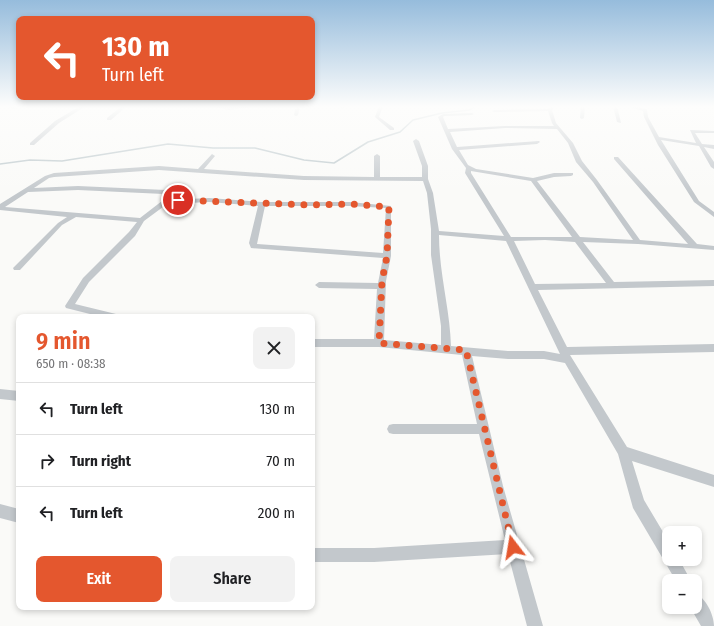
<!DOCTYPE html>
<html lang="en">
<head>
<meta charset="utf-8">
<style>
  :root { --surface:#fff; --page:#f2f2f2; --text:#202124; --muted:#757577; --line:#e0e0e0; --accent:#e4572e }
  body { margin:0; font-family:"Fira Sans Condensed",sans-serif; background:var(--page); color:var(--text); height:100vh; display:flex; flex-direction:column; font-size:15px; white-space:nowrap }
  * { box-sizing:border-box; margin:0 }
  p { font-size:13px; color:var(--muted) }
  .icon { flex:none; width:22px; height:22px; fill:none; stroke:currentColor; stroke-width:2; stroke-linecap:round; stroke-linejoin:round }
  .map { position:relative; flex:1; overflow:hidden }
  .sheet { position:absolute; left:16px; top:314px; width:299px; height:296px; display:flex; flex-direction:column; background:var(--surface); border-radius:8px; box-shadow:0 2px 6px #0003 }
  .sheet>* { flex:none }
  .hud { position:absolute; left:16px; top:16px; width:299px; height:84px; border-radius:8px; box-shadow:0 2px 6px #0003; background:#e4572e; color:#fff; overflow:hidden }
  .controls { position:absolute; left:662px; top:526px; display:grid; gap:8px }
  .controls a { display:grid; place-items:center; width:40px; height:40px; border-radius:8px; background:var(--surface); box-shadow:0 2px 6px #0003; font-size:20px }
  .pin { position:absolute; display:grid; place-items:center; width:34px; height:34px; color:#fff; margin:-17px; border:2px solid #fff; border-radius:50%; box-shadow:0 1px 4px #0007 }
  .me { position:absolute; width:44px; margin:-22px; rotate:346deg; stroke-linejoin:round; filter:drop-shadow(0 0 3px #0008) }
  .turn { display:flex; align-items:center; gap:14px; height:84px; padding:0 20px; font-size:18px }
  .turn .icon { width:52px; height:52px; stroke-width:2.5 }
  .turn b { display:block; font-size:28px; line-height:34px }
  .round { display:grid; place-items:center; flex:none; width:42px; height:42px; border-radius:8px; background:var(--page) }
  .overview { display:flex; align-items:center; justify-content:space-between; height:68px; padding:0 20px }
  h1 { font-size:24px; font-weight:600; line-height:30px; color:var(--accent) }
  .button { display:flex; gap:8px; margin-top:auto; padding:8px 20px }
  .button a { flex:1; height:46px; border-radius:8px; background:var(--accent); color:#fff; font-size:16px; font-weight:600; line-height:46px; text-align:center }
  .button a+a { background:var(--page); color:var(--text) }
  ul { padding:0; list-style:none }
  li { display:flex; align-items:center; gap:12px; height:52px; padding:0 20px; border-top:1px solid var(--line) }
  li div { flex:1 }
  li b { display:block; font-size:15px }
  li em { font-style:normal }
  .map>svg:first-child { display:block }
</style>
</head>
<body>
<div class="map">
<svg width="714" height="626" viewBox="0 0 714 626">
  <rect width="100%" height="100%" fill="#fafaf8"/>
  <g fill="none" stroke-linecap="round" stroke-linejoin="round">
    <path stroke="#bbc7cb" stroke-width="1.5" d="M0 164 30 160 62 161 168 144 213 148H255L304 160 334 163 368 142 400 132 413 120 442 113 469 110 477 106"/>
    <path fill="#c3c8cc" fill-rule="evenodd" d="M1 106H13L17 108 15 109Z
      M80 106H86L59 123 34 145H30V143L55 121Z
      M122 106H127L111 120H107V118Z
      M208 106 254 107 229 110Z
      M296 106H300L298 115 296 116 294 115Z
      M341 106H345V108L341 109Z
      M379 106H383L379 117 394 128V130H390L375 117Z
      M550 106H555L552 110 556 123 573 143 582 161 597 180 640 240 688 244 614 159V157H618L697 244 714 246V250L638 244 583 242 614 282 714 280V286L538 290 567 347 714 344V352L570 355 627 447 714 475V487L632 461 644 500 669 542V559H679L691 581H676L633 508 618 454 565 363 544 359H508L472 356 503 486 543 626H527L508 554 374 562H312V548H374L505 540 479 434H393L389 433 387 429 389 425 393 424H477L462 355 379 347H312V339H374L377 289 319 288 315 285 319 282 378 283 383 258 251 248 249 243 258 206 209 202 167 204 144 221 135 236 89 282 75 304 116 314 121 317H102L66 308 65 306 83 278 129 232 137 222 76 217 62 225 20 270H14L13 268 58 223 67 217 0 210V204L45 176 54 173 159 166 198 169 212 154 215 156 204 169 304 176 374 177V156L377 154 380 156V177H422V166L413 141 416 139 419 141 428 166V179L433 193 439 231 504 236 465 173 466 168 452 149 438 117 443 114 472 113 474 114 472 115 444 116 443 117 448 129 505 126H554L552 123 548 111 494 112 492 111 494 110 549 109ZM505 128 557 129 568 143 576 162 593 182 633 240 580 237 537 181 554 177 571 176 573 175V173H554L533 178 476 169 468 165 459 150 537 144 540 142 539 141 457 147 450 132ZM159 170 304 180 423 181 427 193 431 229V255L441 326V345L384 340 386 281 391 256V206L350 202H262L209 198 169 200 171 195 168 191 166 190 78 186 34 188 49 178 54 177ZM471 171 531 181 572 237H511L471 173ZM78 190 164 194 165 195 162 201 140 218 5 207 28 192ZM265 206H350L386 208 383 253 257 244ZM439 235 506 241 560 354 544 351H508L451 346C450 309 439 273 439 235ZM545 240 575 242 606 283 535 284 514 241Z
      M581 106H585L584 118 582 119 580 118Z
      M613 106H617L621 123 617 122Z
      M626 106H635L647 109 648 117 659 137 696 143 690 130 714 131V133H695L702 144 714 145V149L704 147 714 162V169L711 167 699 146 661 140 699 201 714 212V217L694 202 658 145 644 117 643 111Z
      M0 389 19 391V401L0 399Z
      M0 504 19 509V523L0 518Z
      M695 593C706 598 714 615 714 626H701L690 607H695Z"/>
  </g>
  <linearGradient id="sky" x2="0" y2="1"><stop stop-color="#96bcdc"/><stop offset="0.55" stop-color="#fdfdfc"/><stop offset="1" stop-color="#fdfdfc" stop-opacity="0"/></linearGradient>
  <rect width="714" height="194" fill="url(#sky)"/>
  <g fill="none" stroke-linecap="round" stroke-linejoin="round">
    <path stroke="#e4572e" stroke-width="7" stroke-dasharray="0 12.6" d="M178 200 309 205 350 204 389 207 387 256 382 281 379 343 466 350 513 547"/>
  </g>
</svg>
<div class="controls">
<a>+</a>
<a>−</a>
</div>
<div class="pin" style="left:178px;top:200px;background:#d93025"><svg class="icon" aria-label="arrive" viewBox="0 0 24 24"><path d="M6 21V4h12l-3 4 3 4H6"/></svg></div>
<svg class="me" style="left:513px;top:547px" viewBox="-20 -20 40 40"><path d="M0-17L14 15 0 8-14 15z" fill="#e4572e" stroke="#fff" stroke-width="4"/></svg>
<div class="hud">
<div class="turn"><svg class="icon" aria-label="left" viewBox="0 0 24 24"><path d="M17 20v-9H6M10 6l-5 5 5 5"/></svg><div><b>130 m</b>Turn left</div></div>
</div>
<section class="sheet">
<div class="overview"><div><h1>9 min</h1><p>650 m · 08:38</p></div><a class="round"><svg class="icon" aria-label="close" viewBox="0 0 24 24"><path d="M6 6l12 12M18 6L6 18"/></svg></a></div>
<ul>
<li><svg class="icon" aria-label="left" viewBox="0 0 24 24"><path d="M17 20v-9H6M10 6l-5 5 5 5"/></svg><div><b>Turn left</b></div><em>130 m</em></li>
<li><svg class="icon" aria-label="right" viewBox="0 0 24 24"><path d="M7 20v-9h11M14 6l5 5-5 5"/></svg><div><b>Turn right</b></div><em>70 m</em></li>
<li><svg class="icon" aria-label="left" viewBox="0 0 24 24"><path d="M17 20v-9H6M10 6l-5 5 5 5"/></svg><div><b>Turn left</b></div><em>200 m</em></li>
</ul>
<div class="button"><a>Exit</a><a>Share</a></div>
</section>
</div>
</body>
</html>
